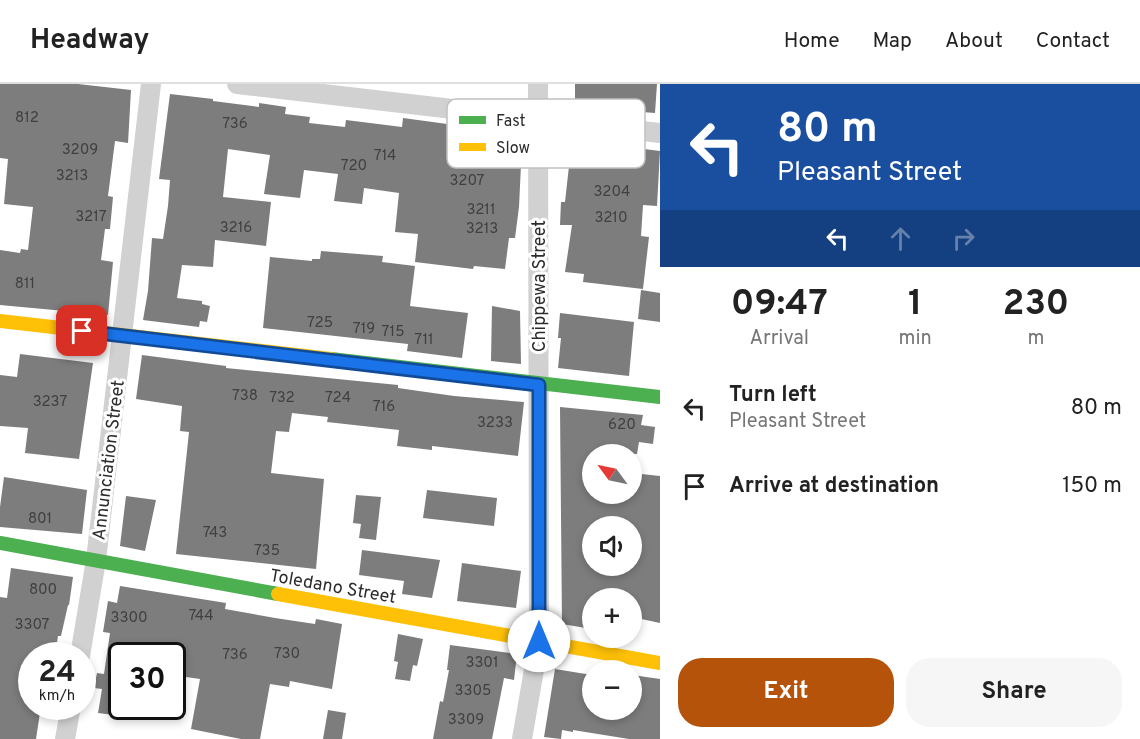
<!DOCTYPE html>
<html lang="en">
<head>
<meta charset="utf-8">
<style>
  :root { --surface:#fff; --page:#f6f6f6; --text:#222; --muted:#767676; --line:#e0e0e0; --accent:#b45309 }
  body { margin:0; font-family:Overpass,sans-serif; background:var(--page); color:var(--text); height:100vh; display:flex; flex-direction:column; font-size:22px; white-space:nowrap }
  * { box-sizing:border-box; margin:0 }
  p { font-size:20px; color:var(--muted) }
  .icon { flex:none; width:33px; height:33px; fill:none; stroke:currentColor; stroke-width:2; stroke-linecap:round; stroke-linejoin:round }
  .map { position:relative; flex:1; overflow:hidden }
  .details { display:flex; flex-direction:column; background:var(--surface); width:480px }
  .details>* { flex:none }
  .hud { background:#1a4fa0; color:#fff; overflow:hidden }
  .needle { width:39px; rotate:303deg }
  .tools { position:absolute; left:582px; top:360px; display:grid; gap:12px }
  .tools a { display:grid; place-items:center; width:60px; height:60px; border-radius:50%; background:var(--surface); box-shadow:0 3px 9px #0003; font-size:30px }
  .speed { position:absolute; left:18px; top:558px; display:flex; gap:12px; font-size:30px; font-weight:700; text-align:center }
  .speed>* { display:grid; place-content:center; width:78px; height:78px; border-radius:50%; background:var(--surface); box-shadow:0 3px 9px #0003; line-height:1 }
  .speed small { font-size:15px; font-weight:400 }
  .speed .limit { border:3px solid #111; border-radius:9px; background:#fff; color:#111 }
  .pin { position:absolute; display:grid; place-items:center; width:51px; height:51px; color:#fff; margin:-26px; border-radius:12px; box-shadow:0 3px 9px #0006 }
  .me { position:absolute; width:66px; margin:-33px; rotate:0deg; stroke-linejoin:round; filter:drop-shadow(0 0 4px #0008) }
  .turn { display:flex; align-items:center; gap:21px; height:126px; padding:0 18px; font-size:27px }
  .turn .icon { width:78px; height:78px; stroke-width:2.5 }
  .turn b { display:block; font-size:42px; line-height:51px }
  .lanes { display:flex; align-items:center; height:57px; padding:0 18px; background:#0003; justify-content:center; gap:30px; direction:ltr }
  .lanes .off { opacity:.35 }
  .eta { display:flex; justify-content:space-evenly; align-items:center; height:102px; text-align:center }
  .eta b { font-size:36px; font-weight:700; line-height:42px }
  .button { display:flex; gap:12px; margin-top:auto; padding:12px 18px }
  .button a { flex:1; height:69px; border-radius:24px; background:var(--accent); color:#fff; font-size:24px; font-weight:700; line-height:69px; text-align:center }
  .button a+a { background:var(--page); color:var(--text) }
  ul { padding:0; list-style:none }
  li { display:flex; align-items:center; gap:18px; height:78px; padding:0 18px }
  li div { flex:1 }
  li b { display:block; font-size:22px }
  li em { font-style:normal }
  header { display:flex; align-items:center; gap:36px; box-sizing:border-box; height:84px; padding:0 30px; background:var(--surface); border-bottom:2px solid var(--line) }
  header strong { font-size:28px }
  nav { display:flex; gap:33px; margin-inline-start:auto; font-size:21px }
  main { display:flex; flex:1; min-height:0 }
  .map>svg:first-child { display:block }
</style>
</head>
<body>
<header>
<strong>Headway</strong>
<nav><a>Home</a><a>Map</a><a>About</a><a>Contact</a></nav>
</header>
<main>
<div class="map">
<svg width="660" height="655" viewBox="0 0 660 655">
  <rect width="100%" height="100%" fill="#fff"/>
  <path fill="#7d7d7d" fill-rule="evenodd" d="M0 0H78L131 6 128 59 115 57 108 112 113 113 110 145H105L101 176 113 178 108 231 0 221V166L20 169 21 165 28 166 33 123 4 120 8 75 0 74Z
    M575 0H657L655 29 629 27V24H594V20L575 19Z
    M170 10 213 15V17L259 23V19L286 23 285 30 310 33 309 39 345 43 346 36 402 43 403 34 521 50 517 81H521L519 123 515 154H509L505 185 474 182 473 185 415 178 418 150 395 148 399 109 364 104 362 120 334 117 338 90 304 86 300 114 264 110 270 71 228 65 223 113 271 118 266 162 215 156 213 183 182 181 177 214 202 217V220L210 222 207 238 200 237 199 243 143 236 148 207 152 154 163 155 168 122 170 96 159 95Z
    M565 55 660 67 657 122 643 121 641 152 649 153 643 205 583 198 584 190 565 188 572 141H560L561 118H565L569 82 562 81Z
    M321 167 383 172 382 178 415 182 410 222 468 229 462 274 407 267 408 260 263 244 270 173 312 177V175H320Z
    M641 206 660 209V238L638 235Z
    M492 222 520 227 521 280 491 277Z
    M560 229 634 238 629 292 558 284 561 254H558Z
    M20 270 93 279 79 375 25 369 28 344 0 342V291L17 293Z
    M142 271 226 282V284L398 301V304L454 312 524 318 518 372 432 362V366L397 362 399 346 327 338 328 333 292 329 289 348 276 347 271 389 324 395 316 485 176 470 189 348 180 347 182 322 136 315Z
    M560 323 643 331 641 341 655 343 653 360 639 358 637 370H592V410H632V389L660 392V539L632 533V514H592V545L562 540ZM592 442H632V482H592Z
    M4 393 87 406 82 450 0 443V423Z
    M427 406 497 414 494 442 423 434Z
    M356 411 381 413 376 456 359 454 361 440 353 439Z
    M126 412 156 416 145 467 120 462Z
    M362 466 440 476 432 514 402 510 404 497 359 491Z
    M462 479 521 487 516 524 457 517Z
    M11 484 73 493 69 521H68L61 552H58L55 572H32V622H41L36 655H0V513L7 514Z
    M120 502 226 519 225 525 275 534 315 540 316 535 342 540 332 605 290 597 289 603 270 600 260 655H241L191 645 200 595 172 591V572H122V632L98 629 102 605 94 604 97 589 104 590 110 549 103 548 108 517 117 519Z
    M398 550 423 555 417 582 413 581 410 597 395 595 398 578 394 577Z
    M450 561 517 570 514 596 504 594 492 655H433L440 617 443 618 449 586H447Z
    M555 585 592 591V626H632V591L660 595V655H629L573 646V648L562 646 561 655 544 653Z
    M328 626 346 629 342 655H323Z"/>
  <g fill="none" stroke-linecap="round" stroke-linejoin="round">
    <path stroke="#d1d1d1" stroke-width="20" d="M237 0 660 49
      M80 572 96 476 151 0
      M65 655 71 622
      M522 655 539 557 538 0"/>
    <path stroke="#4caf50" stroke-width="14" d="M331 275 660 313
      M0 459 278 510"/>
    <path stroke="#ffc107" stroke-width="14" d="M0 237 331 275
      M278 510 660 579"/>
  </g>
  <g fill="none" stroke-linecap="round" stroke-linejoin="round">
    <g stroke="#114b97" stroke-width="15">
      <path id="route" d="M82 247 539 301V557"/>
    </g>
    <use href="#route" stroke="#1a73e8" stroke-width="10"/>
  </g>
  <g text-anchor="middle" stroke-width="6" stroke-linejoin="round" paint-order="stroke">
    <g font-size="15" fill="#404040">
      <text x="27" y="38">812</text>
      <text x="235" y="44">736</text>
      <text x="80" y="70">3209</text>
      <text x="385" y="76">714</text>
      <text x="354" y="86">720</text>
      <text x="72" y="96">3213</text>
      <text x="467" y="101">3207</text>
      <text x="612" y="112">3204</text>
      <text x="481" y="130">3211</text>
      <text x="91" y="137">3217</text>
      <text x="611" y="138">3210</text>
      <text x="236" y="148">3216</text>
      <text x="482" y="149">3213</text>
      <text x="25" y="204">811</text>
      <text x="320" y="243">725</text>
      <text x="364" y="249">719</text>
      <text x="393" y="252">715</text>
      <text x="424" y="260">711</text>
      <text x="245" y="316">738</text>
      <text x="282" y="318">732</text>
      <text x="338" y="318">724</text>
      <text x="50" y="322">3237</text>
      <text x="384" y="327">716</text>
      <text x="495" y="343">3233</text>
      <text x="622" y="345">620</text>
      <text x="40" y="439">801</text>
      <text x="215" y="453">743</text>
      <text x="267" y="471">735</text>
      <text x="43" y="510">800</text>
      <text x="201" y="536">744</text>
      <text x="129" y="538">3300</text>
      <text x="32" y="545">3307</text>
      <text x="287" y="574">730</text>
      <text x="235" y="575">736</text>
      <text x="482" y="583">3301</text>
      <text x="473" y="611">3305</text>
      <text x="466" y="640">3309</text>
    </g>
    <g font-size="18" fill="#2c2c2c" stroke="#fff">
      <text transform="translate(539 202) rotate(-90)" y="6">Chippewa Street</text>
      <text transform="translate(108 376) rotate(-83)" y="6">Annunciation Street</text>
      <text transform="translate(333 502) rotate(10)" y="6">Toledano Street</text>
    </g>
  </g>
  <rect x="447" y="15" width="198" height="69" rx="9" fill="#fff" stroke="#c0c0c0" stroke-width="1.5"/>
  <rect x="459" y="32" width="27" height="8" fill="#4caf50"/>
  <rect x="459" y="59" width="27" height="8" fill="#ffc107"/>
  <g font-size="16" fill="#2c2c2c">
    <text x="496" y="42">Fast</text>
    <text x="496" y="69">Slow</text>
  </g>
</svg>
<div class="tools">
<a><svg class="needle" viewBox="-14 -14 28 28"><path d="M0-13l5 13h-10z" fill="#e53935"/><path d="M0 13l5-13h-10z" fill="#767676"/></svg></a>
<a><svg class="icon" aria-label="sound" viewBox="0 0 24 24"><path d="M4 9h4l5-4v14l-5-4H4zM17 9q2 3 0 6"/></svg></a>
<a>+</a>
<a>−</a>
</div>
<div class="speed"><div>24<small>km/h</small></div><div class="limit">30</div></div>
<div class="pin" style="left:82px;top:247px;background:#d93025"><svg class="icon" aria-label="arrive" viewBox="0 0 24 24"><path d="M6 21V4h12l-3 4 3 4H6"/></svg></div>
<svg class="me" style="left:539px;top:557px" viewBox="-20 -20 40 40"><circle r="19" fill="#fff"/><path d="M0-13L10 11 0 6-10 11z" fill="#1a73e8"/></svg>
</div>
<section class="details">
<div class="hud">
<div class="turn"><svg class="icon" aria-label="left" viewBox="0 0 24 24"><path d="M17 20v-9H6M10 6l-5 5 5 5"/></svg><div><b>80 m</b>Pleasant Street</div></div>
<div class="lanes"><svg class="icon" aria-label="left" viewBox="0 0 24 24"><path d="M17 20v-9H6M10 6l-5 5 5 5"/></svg><svg class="icon off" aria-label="ahead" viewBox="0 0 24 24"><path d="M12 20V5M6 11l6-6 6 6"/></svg><svg class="icon off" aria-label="right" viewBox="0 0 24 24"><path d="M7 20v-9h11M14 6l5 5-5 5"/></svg></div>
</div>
<div class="eta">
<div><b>09:47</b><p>Arrival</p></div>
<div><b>1</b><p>min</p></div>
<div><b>230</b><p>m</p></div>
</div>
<ul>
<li><svg class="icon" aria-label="left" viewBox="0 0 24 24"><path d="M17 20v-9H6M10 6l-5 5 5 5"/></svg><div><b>Turn left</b><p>Pleasant Street</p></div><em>80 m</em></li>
<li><svg class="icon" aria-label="arrive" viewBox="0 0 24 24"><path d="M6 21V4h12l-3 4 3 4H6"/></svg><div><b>Arrive at destination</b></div><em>150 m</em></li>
</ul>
<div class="button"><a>Exit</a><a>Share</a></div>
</section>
</main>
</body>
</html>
